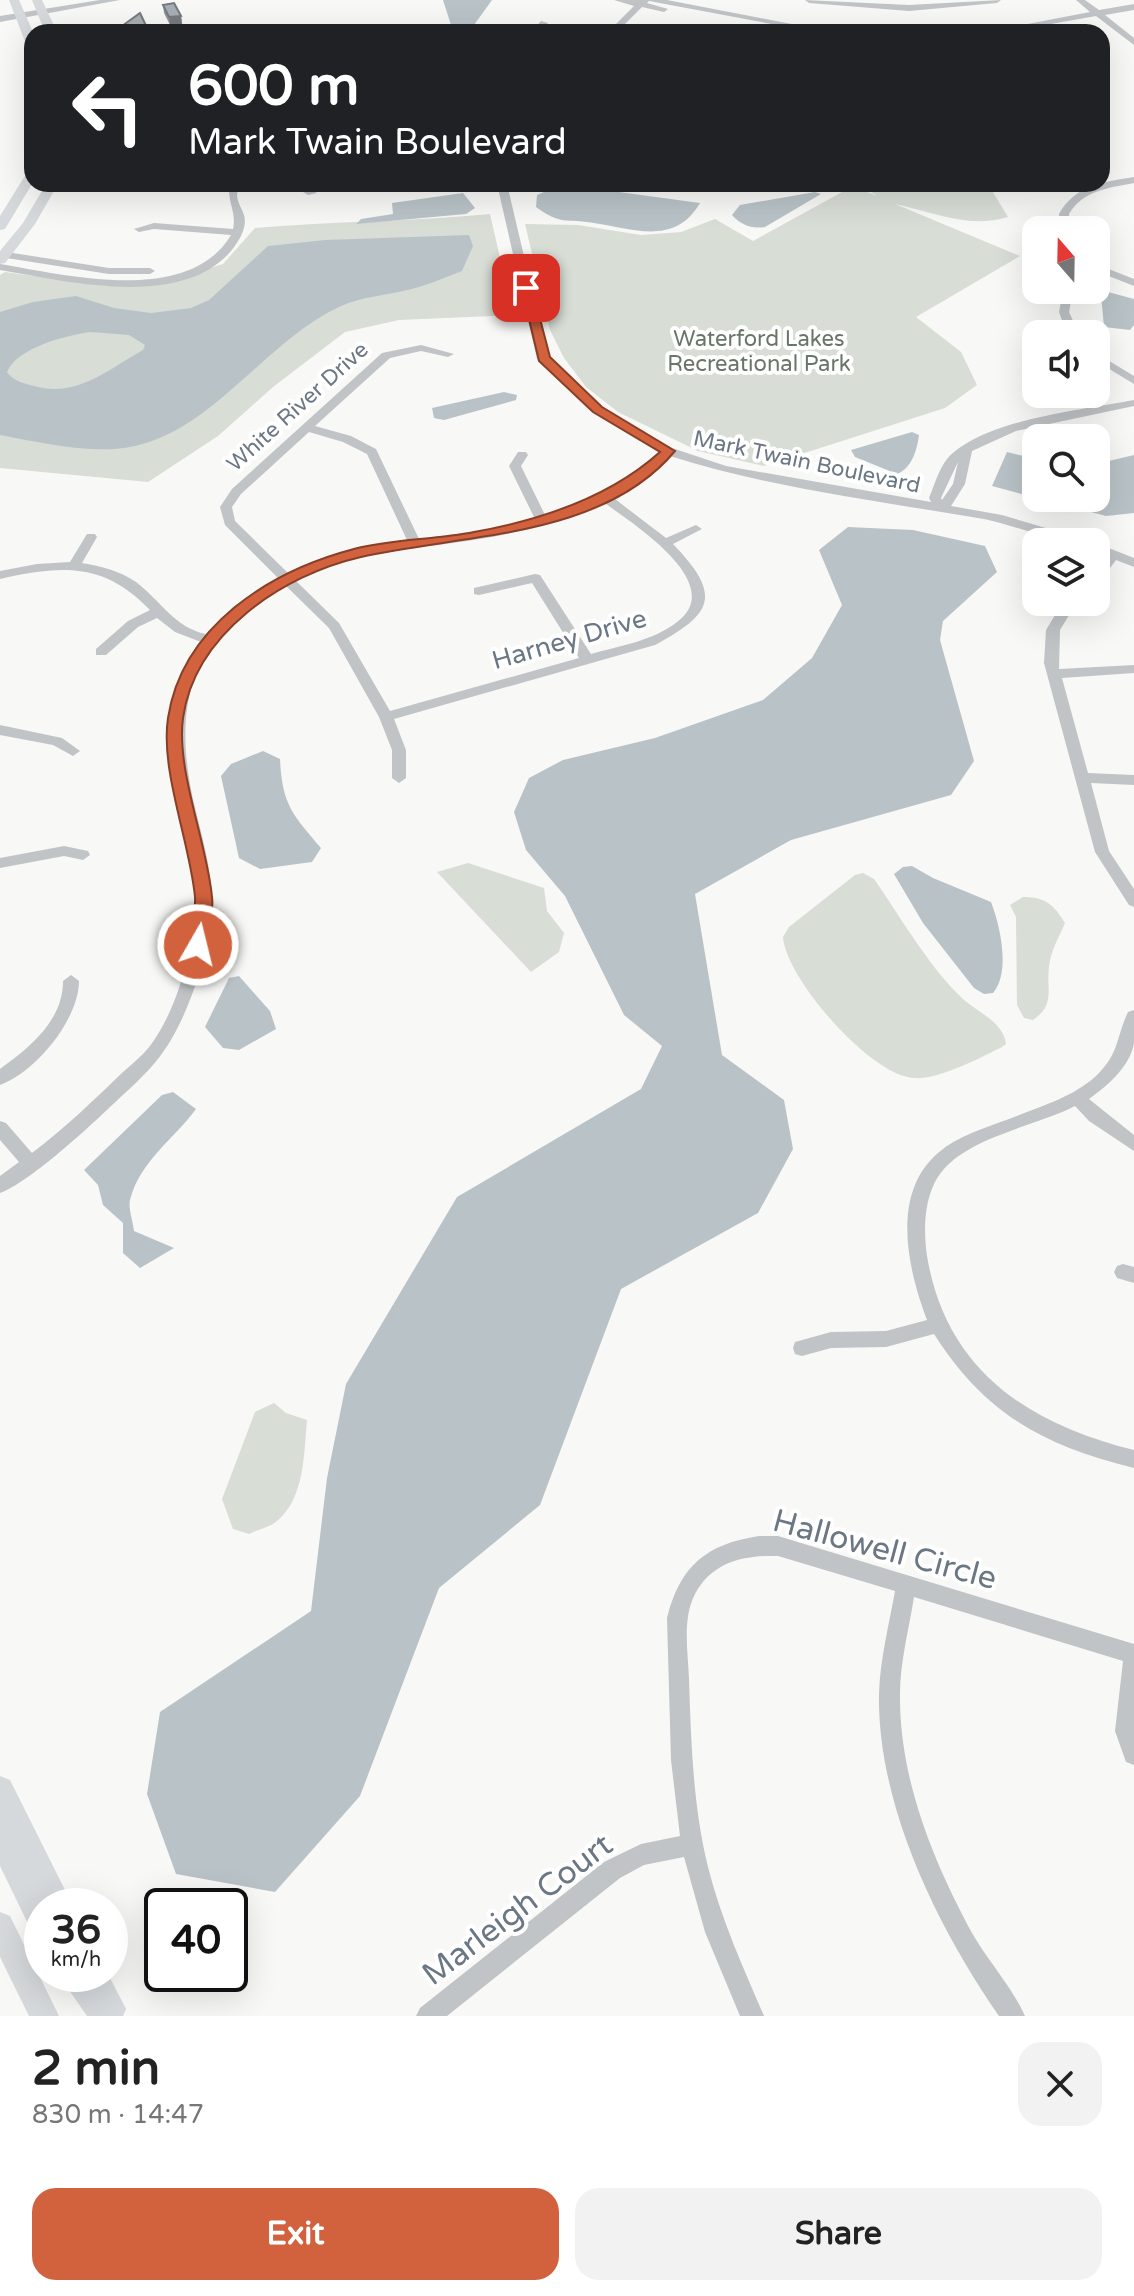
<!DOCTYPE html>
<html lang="en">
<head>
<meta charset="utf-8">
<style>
  :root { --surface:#fff; --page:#f2f2f2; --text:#222; --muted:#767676; --accent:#d2613d }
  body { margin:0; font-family:"Varela Round",sans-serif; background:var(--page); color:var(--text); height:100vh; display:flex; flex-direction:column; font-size:30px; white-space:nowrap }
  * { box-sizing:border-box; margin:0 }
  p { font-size:26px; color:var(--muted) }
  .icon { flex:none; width:44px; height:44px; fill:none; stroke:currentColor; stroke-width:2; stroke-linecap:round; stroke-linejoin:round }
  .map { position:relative; height:2016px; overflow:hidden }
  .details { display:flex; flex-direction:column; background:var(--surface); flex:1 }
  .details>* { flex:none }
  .hud { position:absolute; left:24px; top:24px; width:1086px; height:168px; border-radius:24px; box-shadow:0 8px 32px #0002; background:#202124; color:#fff; overflow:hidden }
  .needle { width:52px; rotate:340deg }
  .controls { position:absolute; left:1022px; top:216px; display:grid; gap:16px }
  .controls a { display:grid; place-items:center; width:88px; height:88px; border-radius:16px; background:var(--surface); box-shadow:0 8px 32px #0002; font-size:40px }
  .speed { position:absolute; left:24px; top:1888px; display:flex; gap:16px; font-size:40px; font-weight:700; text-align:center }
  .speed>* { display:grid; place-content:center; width:104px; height:104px; border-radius:50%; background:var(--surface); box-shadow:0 8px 32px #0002; line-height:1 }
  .speed small { font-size:20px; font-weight:400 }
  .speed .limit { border:4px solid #111; border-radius:12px; background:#fff; color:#111 }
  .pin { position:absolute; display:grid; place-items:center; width:68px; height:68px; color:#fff; margin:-34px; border-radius:16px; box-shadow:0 4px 12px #0006 }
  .me { position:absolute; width:88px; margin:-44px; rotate:8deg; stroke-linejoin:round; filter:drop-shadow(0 0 6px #0008) }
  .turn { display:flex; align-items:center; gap:28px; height:168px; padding:0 32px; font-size:36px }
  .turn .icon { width:104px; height:104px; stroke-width:2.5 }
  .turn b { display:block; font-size:56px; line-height:68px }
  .round { display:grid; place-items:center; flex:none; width:84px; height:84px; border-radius:24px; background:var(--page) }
  .head { display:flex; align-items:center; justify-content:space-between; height:136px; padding:0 32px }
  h1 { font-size:48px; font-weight:700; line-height:60px }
  .button { display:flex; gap:16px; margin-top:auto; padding:16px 32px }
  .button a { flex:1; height:92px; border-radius:24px; background:var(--accent); color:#fff; font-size:32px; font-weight:700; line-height:92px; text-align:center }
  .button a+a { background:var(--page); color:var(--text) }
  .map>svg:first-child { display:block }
</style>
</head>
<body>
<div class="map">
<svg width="1134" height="2016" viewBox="0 0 1134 2016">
  <rect width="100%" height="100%" fill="#f8f8f6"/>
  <path fill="#d8ddd6" d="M860 184H988L1008 217C968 229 933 212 895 204L1020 256 916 317 961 352 977 385 945 408 764 466 698 451 618 412 586 387 564 358 550 330 525 224 578 225 641 235 681 232 715 219 753 241 853 186 877 196Z
    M490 214 513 315 399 320 345 332 273 387 218 436 148 482 0 468V275L5 272 108 286 157 284 223 264 255 228C333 221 412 222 490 214Z
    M468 863 544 888 547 911 564 933 559 952 531 972 437 872Z
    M863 873 874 879C902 919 928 966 964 1000 978 1012 1004 1023 1006 1044L1002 1047C980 1058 938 1080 914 1078 871 1076 786 979 783 937L789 927 855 875Z
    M1023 897C1046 897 1054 905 1065 923 1059 937 1051 950 1049 966 1046 990 1056 1004 1033 1020L1024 1018 1017 1005 1016 917 1010 905Z
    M274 1403 286 1413 307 1420C304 1452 305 1498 277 1521 270 1527 257 1530 249 1534L233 1529 222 1499 255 1412Z"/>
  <path fill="#b9c3c7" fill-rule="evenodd" d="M443 0H492L469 32H446L451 25Z
    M551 189 619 192 700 203C675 246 634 229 594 223 565 218 562 226 536 207L537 195Z
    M815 192 821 194 765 227C751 229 741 225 732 215L740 205Z
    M463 193 475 208 466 214 356 224 361 219 393 214 392 203Z
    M469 235 473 246 462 271C448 276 435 282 422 286 395 295 364 295 339 307 260 344 206 443 115 449 76 451 38 442 0 435V312L33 302 76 296 114 308 151 313 191 308 209 300 268 246 325 240ZM90 332 129 335 145 345 143 350C107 370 77 398 34 386 23 383 13 381 7 372 18 347 65 336 90 332Z
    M1108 292 1134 299V325L1130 330 1104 327 1101 294Z
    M504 392 517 395 516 400 444 420 434 418 432 408Z
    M912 432 919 435C917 450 912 468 897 474L855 457 851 450Z
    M1007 452 1036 459V498L992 486Z
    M1134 455V513L1106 516 1038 498H1096V464Z
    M848 527 913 530 985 546 997 572 943 621 940 640 974 761 951 795 791 840 695 894 722 1055 784 1100 793 1149 758 1213 621 1289 540 1505 439 1588 360 1796 275 1892 176 1874 147 1794 160 1712 311 1611 327 1478 346 1384 457 1197 641 1089 662 1046 624 1015 565 896 526 850 514 812 529 778 563 760 655 738 763 700 812 658 842 605 819 550Z
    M263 751 280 759C282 805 293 815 321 848L312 862 260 869 239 858 221 776 231 764Z
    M912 866 933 878 991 902C1000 925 1011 972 993 993L984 994 974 988 923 923 894 874 903 867Z
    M239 976 270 1011 276 1029 239 1050 223 1048 205 1027 229 978Z
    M173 1092 196 1109C174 1139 140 1161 130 1200 128 1208 133 1222 134 1231L174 1248 140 1268 123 1253V1223L103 1205 98 1185 84 1170 162 1095Z"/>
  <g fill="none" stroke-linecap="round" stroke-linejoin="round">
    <path fill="#c0c4c7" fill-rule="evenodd" d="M100 0H120L0 22V16Z
      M614 0H667L833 32H814L649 1 647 3 668 9 664 12 642 7 617 32H608L634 6Z
      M805 0 909 5 1001 0 997 3 909 11 809 3Z
      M1076 0H1085L1099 10 1134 4V10L1105 15 1134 38V45L1096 16 1006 32H987L1090 12Z
      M541 21 548 23 540 32H531Z
      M1134 177V183C1109 188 1083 190 1069 214L1070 230H1060L1059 214C1075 185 1104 182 1134 177Z
      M230 184H240C239 188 237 192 237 196 239 210 249 214 243 231 241 237 236 245 231 251 181 310 66 281 0 270V264C66 275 189 306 231 235L154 229 139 232 134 229 154 223 233 229C237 212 226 200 230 184Z
      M290 184H303L317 193 308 195Z
      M497 184H507L548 358 602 408 672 448 726 466 931 502 929 498C934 486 939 469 947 459 983 419 1083 410 1134 400V406L1016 431 972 451 965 484 951 506 1002 515 1083 539 1085 542C1050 542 1018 526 984 519 879 501 771 488 670 456L638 481 611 496 666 538 696 525 702 529 673 544C722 595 714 613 655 645L394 719 406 750V778L399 783 392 778V750L379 717 329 628 285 585 280 588C192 641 172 700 193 799 201 834 213 871 212 907 210 951 188 1019 161 1055 147 1074 127 1091 110 1107 87 1129 27 1184 0 1193V1176L19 1162 0 1140V1121L6 1123 32 1153C65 1128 94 1100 123 1072 132 1064 142 1056 150 1046 184 1000 201 921 193 866 184 802 155 737 182 674 187 663 195 652 201 642L175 632 157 618 138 627 106 655H96V649L128 621 150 610C104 562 62 565 0 579V571L37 564 70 562 87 534H95L97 537 82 563C101 566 120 571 136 582 160 600 175 628 206 634L233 607 278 578 225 525 220 507 232 489 382 353 421 345 454 354 448 357 421 351 390 358 315 426 351 436 376 449 419 539 494 529 535 519 509 466 518 452H526L528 455 521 466 545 515C588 501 626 480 660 451L594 412 537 359ZM309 432 343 442 367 454 407 540 353 550 288 573 235 521 232 507 241 494ZM958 462 953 484 942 500 941 498ZM602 501C630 522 729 583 677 622 653 641 619 646 591 654L540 575 535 574 474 588V594L479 595 532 583 579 658 390 711 339 623 295 580C357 549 425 549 492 537 530 530 567 518 602 501Z
      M0 251 109 268H150L155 271 150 274H109L0 257Z
      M1096 264 1134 279V286L1096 271Z
      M1063 290H1073L1069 312 1079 334H1067L1059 312Z
      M1096 353 1134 376V384L1096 361Z
      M1101 545 1134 558V567L1116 560 1101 580 1096 581V568L1104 559 1096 560V547Z
      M1063 602H1077L1060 630 1059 669 1134 665V673L1062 678 1088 773 1134 775V785L1091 783 1109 851 1134 889V907L1129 905 1095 852 1044 663 1046 630Z
      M0 725 62 738 80 751 73 756 53 745 0 735Z
      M64 846 88 851 90 855 83 860 64 856 0 868V858Z
      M71 975 79 981C79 1019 36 1072 0 1085V1069C30 1047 63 1021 63 981Z
      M1134 1010C1134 1020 1134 1033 1134 1043 1130 1067 1107 1086 1089 1099L1134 1135V1151L1089 1121 1075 1106C1036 1126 973 1136 944 1169 924 1191 923 1228 927 1256 946 1370 1028 1424 1134 1450V1468C1044 1446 985 1414 934 1334L886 1347 831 1348 802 1356 795 1354 793 1348 795 1342 831 1332 886 1331 927 1320C908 1270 890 1194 938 1153 957 1136 985 1128 1009 1119 1038 1107 1072 1098 1096 1076 1120 1053 1116 1037 1128 1012Z
      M1123 1264 1134 1267V1283L1117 1278 1114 1272 1117 1266Z
      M759 1536H778L1134 1644V1765L1126 1762 1115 1731 1123 1661 914 1597C909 1629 900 1662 900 1694 899 1778 933 1861 972 1933 988 1961 1012 1987 1025 2016H999C937 1927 877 1804 879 1694 880 1659 889 1625 895 1591L778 1556C744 1555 712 1562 695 1594 682 1619 688 1652 689 1679 691 1742 693 1806 708 1867 721 1919 743 1967 764 2016H740L705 1932 684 1857 644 1865 620 1878 447 2016H416L420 2008 604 1862 641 1844 680 1836 671 1760 667 1618C680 1566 706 1544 759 1536Z"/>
    <path fill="#d5d9dc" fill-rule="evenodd" d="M9 0H19L33 32 32 47 26 44Z
      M32 0H42L57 32H45Z
      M32 170V184L5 229 0 230V216L28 171Z
      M46 184H58L35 224 5 263 0 264V251L23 223Z
      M0 1776 10 1780 73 1906H42V1936L32 1932 0 1866Z
      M0 1912 10 1916 59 2016H29L0 1957Z
      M58 1974H108L126 2009 123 2016H87Z"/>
  </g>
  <path fill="#90969b" d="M163 5 181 16 182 24 170 25 164 13Z"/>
  <path fill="#767a7e" d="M181 16 182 24 170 25 169 17Z"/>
  <path fill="#a8afb4" stroke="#767a7e" stroke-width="2" d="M174 3 181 16 169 17 163 5Z
    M140 13 149 32H116L115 31Z"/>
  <path fill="#d2613d" stroke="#883f28" stroke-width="2" d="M521 286 532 288 550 357 602 407 675 451C602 539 461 534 361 557 282 575 195 634 183 718 176 770 207 843 212 897 214 912 209 930 207 945L198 951 192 949 189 945C191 930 196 912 195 897 190 843 160 770 168 718 182 626 270 571 354 549 392 539 434 540 474 532 541 520 609 498 660 452L593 412 539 361Z"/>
  <g text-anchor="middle" stroke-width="8" stroke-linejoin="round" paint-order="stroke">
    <g font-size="22" fill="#677765" stroke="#fff">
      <text x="759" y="346">Waterford Lakes<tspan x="759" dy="25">Recreational Park</tspan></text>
    </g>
    <g font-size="22" fill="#6b7884" stroke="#fff">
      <text transform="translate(297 406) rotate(-42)" y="8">White River Drive</text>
      <text transform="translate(807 461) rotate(12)" y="8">Mark Twain Boulevard</text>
    </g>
    <g font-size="26" fill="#6b7884" stroke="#fff">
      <text transform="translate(569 639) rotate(-16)" y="9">Harney Drive</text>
    </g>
    <g font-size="32" fill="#6b7884" stroke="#fff">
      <text transform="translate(885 1549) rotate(15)" y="11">Hallowell Circle</text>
      <text transform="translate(517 1909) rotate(-37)" y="11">Marleigh Court</text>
    </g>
  </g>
</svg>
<div class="controls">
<a><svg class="needle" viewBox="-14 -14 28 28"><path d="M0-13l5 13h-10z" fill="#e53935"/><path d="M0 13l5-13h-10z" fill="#767676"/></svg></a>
<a><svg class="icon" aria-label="sound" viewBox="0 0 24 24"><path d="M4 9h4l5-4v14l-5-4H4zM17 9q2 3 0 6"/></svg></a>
<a><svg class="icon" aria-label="search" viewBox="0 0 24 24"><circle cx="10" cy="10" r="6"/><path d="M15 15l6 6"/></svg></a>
<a><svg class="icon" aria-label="layers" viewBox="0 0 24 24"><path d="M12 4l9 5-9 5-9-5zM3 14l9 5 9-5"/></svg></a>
</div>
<div class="speed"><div>36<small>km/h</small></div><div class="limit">40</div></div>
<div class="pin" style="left:526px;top:288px;background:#d93025"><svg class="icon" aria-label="arrive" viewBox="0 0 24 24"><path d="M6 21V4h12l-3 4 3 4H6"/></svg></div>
<svg class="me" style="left:198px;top:945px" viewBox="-20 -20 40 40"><circle r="17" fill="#d2613d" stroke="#fff" stroke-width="3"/><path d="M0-11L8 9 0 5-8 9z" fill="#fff"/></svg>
<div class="hud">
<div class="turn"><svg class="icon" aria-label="left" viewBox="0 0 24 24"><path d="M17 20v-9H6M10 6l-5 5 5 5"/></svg><div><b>600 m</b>Mark Twain Boulevard</div></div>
</div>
</div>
<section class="details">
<div class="head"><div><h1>2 min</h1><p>830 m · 14:47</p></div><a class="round"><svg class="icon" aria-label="close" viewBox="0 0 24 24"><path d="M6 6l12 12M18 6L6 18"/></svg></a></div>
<div class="button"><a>Exit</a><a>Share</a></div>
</section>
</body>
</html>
